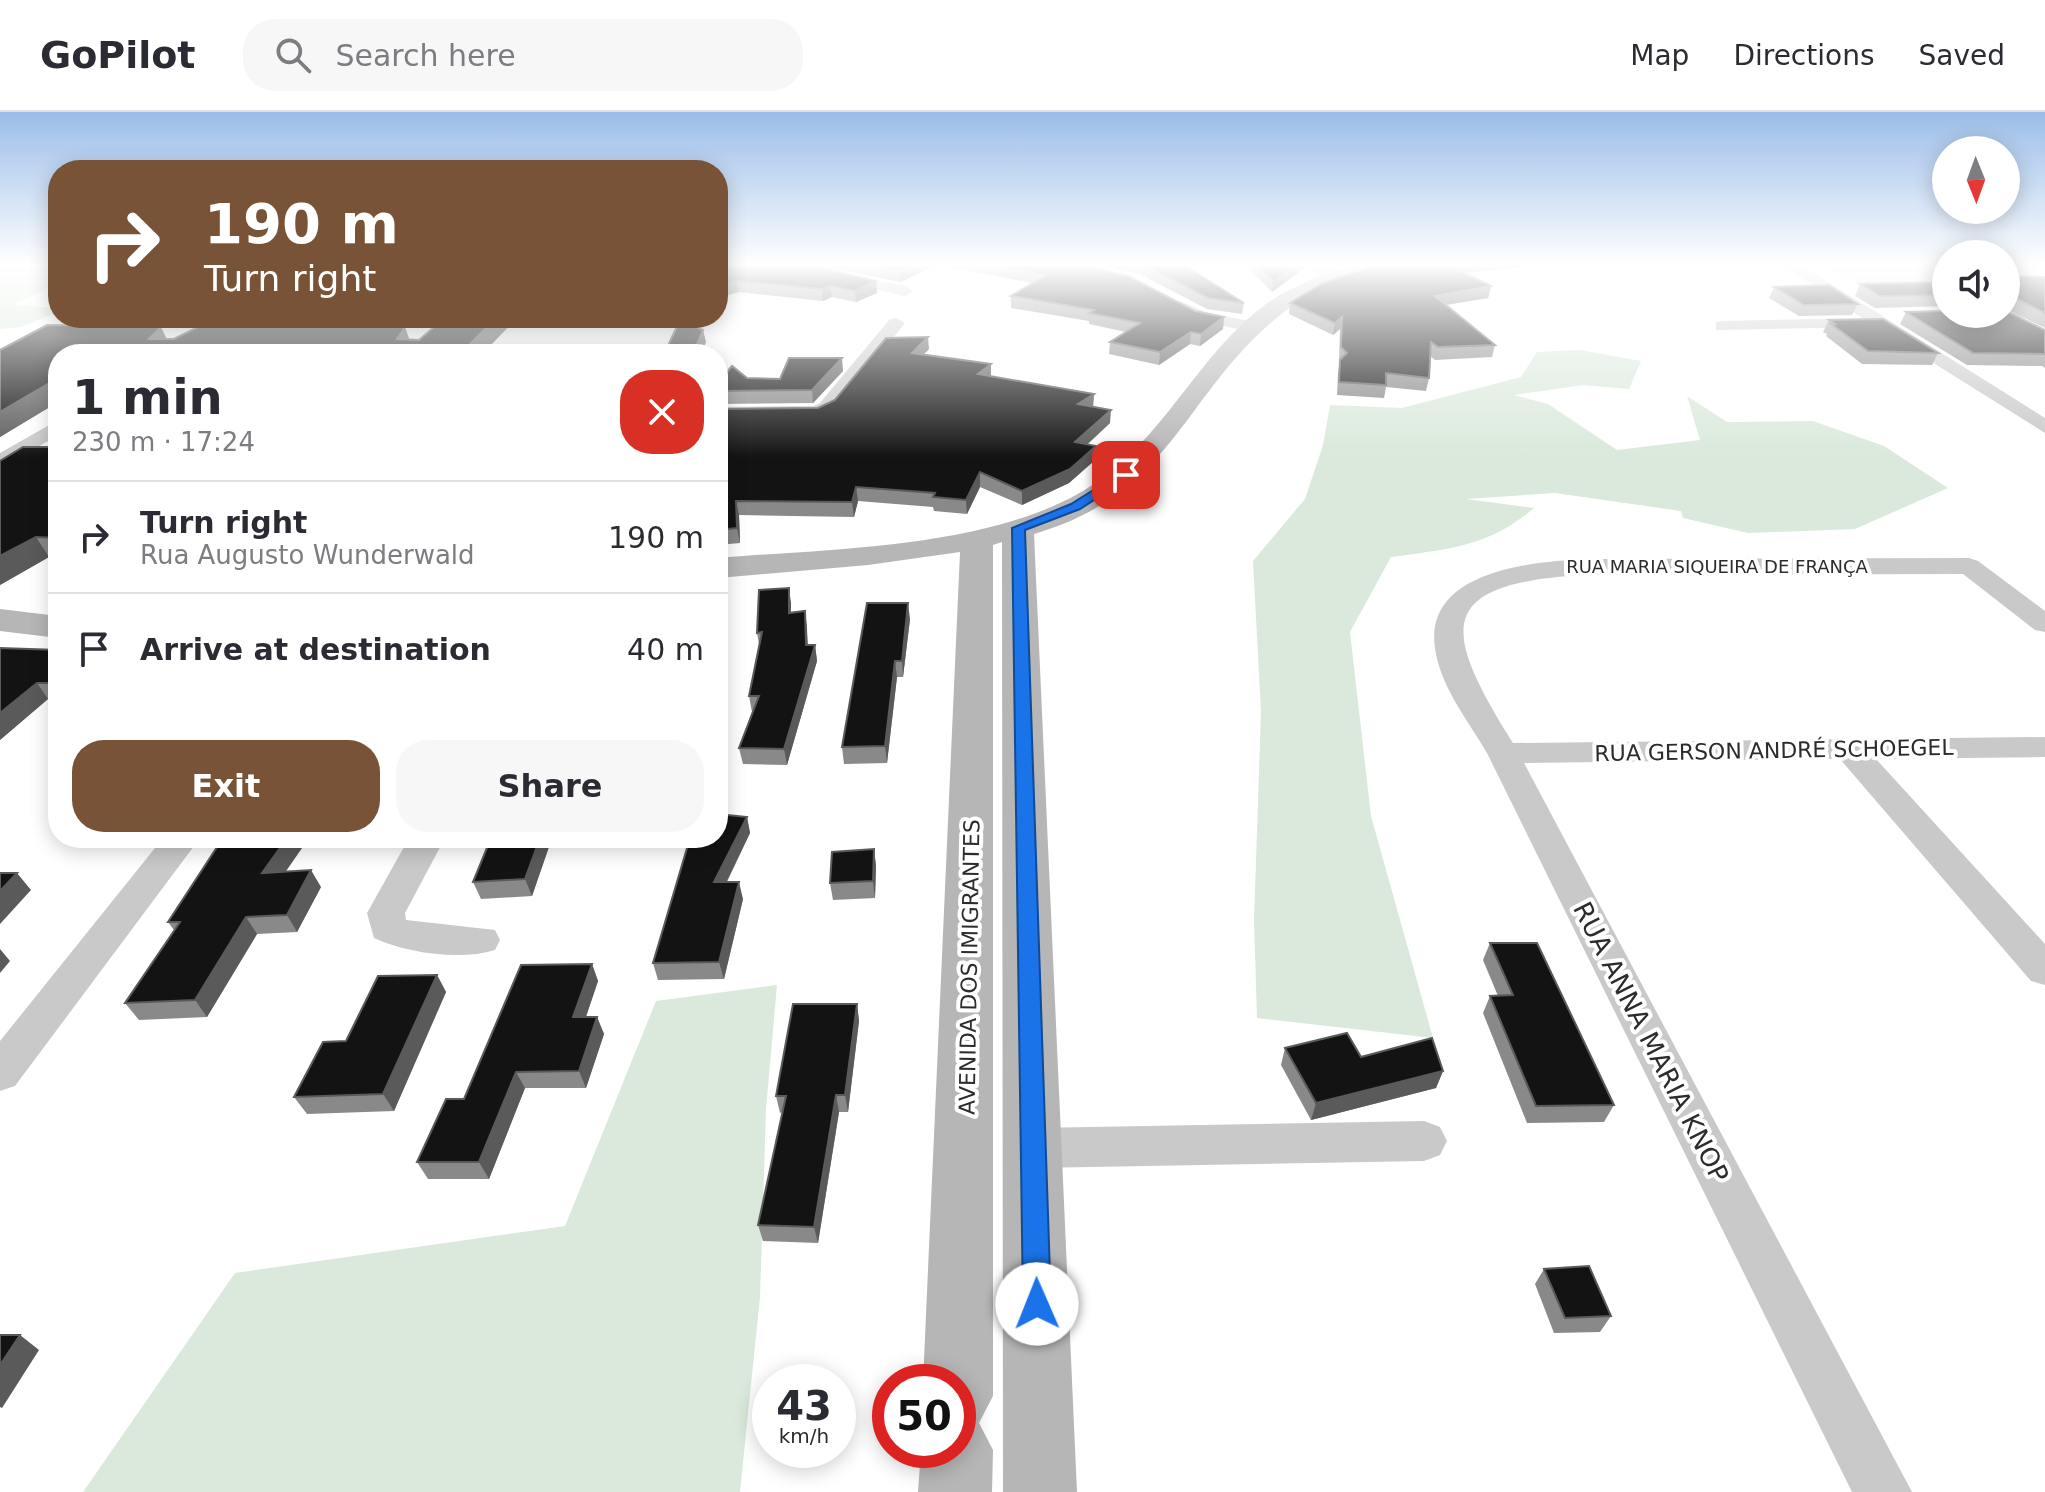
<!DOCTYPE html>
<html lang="en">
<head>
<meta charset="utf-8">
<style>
  :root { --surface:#fff; --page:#f7f7f7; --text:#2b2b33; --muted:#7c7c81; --line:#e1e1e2; --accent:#785337 }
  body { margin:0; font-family:"DejaVu Sans",sans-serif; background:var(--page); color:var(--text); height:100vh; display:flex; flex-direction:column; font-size:30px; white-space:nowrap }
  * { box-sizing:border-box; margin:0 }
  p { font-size:26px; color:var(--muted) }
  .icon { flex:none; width:44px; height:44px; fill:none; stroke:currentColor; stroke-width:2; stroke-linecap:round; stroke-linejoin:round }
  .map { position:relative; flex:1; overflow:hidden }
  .sheet { position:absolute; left:48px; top:232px; width:680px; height:504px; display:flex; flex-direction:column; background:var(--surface); border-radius:32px; box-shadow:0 4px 20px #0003 }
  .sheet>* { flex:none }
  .top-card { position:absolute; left:48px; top:48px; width:680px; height:168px; border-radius:32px; box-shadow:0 4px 20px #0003; background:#785337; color:#fff; overflow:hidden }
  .needle { width:52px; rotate:179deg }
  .fabs { position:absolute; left:1932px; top:24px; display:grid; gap:16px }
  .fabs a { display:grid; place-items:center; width:88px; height:88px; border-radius:50%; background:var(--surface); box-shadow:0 4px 20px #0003; font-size:40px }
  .speed { position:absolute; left:752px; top:1252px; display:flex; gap:16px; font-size:40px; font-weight:700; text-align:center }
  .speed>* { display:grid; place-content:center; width:104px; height:104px; border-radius:50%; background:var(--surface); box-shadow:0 4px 20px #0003; line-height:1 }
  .speed small { font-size:20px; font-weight:400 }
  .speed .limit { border:12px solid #d22; background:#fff; color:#111 }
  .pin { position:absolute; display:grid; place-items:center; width:68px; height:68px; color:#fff; margin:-34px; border-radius:16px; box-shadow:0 4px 12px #0006 }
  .me { position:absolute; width:88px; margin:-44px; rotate:359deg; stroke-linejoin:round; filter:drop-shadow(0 0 6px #0008) }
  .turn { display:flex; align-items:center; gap:28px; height:168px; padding:0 24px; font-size:36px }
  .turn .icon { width:104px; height:104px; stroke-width:2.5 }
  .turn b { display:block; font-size:56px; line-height:68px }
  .round { display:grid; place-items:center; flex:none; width:84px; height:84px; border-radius:32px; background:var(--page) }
  .head { display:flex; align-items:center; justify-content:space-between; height:136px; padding:0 24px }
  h1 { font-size:48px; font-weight:700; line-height:60px }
  .cta { display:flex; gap:16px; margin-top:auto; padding:16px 24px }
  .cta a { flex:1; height:92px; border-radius:32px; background:var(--accent); color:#fff; font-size:32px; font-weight:700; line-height:92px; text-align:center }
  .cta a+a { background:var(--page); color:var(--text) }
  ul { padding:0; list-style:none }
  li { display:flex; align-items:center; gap:24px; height:112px; padding:0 24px; border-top:2px solid var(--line) }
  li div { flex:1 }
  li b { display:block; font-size:30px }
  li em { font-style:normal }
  header { display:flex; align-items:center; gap:48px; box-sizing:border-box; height:112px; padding:0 40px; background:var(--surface); border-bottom:2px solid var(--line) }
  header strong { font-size:38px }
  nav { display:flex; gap:44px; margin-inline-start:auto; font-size:28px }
  .search { width:560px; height:72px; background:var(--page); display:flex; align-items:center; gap:20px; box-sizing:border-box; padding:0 28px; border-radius:32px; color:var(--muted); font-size:30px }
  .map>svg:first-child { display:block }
</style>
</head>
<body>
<header>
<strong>GoPilot</strong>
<div class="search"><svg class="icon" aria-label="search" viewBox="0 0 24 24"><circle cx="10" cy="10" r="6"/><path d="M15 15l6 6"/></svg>Search here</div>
<nav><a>Map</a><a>Directions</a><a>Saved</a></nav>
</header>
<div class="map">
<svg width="2045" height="1380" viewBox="0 0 2045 1380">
  <rect width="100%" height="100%" fill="#fff"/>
  <path fill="#dae9db" d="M0 153H58V171L13 193 58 196V200L21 215 0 217Z
    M1818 153H1946V171L1861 173Z
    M1580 238 1641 249 1629 277 1583 273 1514 283 1548 292 1617 338 1700 328 1687 284 1727 310 1813 309 1884 334 1948 376 1855 417 1748 421 1683 406 1681 399 1555 381 1466 387 1534 396C1488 435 1448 437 1391 445L1350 520 1371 704 1433 926 1257 906 1254 809 1261 600 1253 449 1305 387 1323 333 1330 293 1402 296 1521 265 1537 240Z
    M777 873 766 997 760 1185 740 1380H83L235 1161 565 1114 656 889Z"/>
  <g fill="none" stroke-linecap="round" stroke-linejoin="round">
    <path fill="#c9c9c9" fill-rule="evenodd" d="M768 153H800L905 174 913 179 905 184Z
      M1303 153H1324L1345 166 1331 169Z
      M1782 153H1801L2045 306V321L1876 215 1716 218V210L1722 209 1862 206Z
      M1180 189 1206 200 1258 211 1261 215 1252 220 1195 208 1174 198V190Z
      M2045 195V205L2006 206 1998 202H2006V196Z
      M896 206 905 211 834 299 818 306 718 307V295L814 294 820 291 890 207Z
      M652 234 659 236 660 242H641Z
      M58 308V323L0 358V341Z
      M1969 446 1978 449 2045 499V520L2035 518 1963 462 1585 463C1431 471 1443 519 1513 631L2045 625V645L1876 647 2045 832V873L2031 869 1840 647 1524 651 1912 1380H1852L1487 641C1469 610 1443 578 1436 542 1419 460 1528 450 1585 447Z
      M163 726H200L15 974 0 979V929Z
      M409 726H445L405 801 406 808 495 818 500 828 495 838C460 849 407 841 374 826L367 801Z
      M1424 1009 1440 1015 1447 1029 1440 1043 1424 1049 1034 1056 1018 1050 1011 1036 1018 1022 1034 1016Z"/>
    <path fill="#b6b6b6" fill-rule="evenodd" d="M1355 153H1388C1379 163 1356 165 1343 170 1321 178 1298 188 1279 204 1182 283 1174 381 1034 422L1077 1380H1003L1002 430 993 433V1284L979 1311 993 1338 992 1380H918L921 1338H958V1270H923L960 440 868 453 718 466V446C834 436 1011 437 1105 364 1169 316 1202 239 1266 192 1293 173 1324 162 1355 153Z
      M0 497 58 504V526L0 519Z"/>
  </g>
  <path fill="#898989" d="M718 153 876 169 877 181 856 190 832 185 823 189 739 180Z
    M816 153H937L900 170Z
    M938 153H1083L1195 199 1224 205 1223 217 1200 234 1190 232 1159 253 1109 242 1110 230 1126 220 1089 212V209L1011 196V184L1032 171Z
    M1097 153H1184L1244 191 1242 202 1207 197 1140 162Z
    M1246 153H1304L1303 157 1272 180Z
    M1376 153 1522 155 1464 161 1491 174 1488 186 1446 193 1495 233 1492 245 1435 248 1430 244 1429 266 1426 279 1386 275 1384 286 1337 283 1338 261 1340 249 1339 248 1340 217 1333 223 1289 202 1290 191Z
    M2006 164 2045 165V216L2006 197Z
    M1946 170V194L1875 196 1855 184 1860 172Z
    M1774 175 1858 192 1852 203 1799 204 1769 186Z
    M1906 200 2045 218V256L2042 254 1967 253 1900 212Z
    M451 206H517L482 242H58V290L0 325V238L174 227 299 214 419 228 442 215Z
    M1829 208 1938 241 1932 253 1862 252 1826 224 1827 222 1823 220Z
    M929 237 923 243 991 264 1094 282 1093 295 1110 311 1087 332 1095 348 1069 371 1022 393 980 375 967 402 934 399 933 395 858 389 854 405 739 403 740 431 718 433V297L818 296 835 288Z
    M843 259 813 291 718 292V266L780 267Z
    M58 335V446L49 445 0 473Z
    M789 476 791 500 805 499 808 533H815L817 549 787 653 743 652 739 636 752 600 749 584 759 532 757 521Z
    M910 507 903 565H897L887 651 844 652 842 635Z
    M58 538V587H48L0 628Z
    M747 705 750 721 727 770 743 787 724 867 658 868 653 851Z
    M491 726H552L532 784 481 787 473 770Z
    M874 737 876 754 875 786 833 788 830 771Z
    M285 760 321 775 297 820 257 822 207 905 139 908 125 891 174 818 168 810Z
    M1490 831 1614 993 1604 1010 1527 1011 1483 901 1490 884H1498L1483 848Z
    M592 852 598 869 586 905H597L604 922 586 976H525L489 1067H428L417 1050 464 987Z
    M437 863 446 880 394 999 307 1002 294 985 346 929Z
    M857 892 859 909 848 1000H839L818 1131 763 1129 758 1113 782 1000 780 1001 776 984Z
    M1285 936 1361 945 1443 959 1436 976 1311 1008 1281 953Z
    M1544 1157 1611 1204 1600 1220 1554 1221 1535 1172Z"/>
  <path fill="#5a5a5a" d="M913 153H937L900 170V159Z
    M1295 153H1304L1303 157 1272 180 1274 169Z
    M1446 153H1522V155L1444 163Z
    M737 169 739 180 718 186V174Z
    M876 169 877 181 856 190 855 179Z
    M830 174 832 185 823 189 822 177Z
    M1491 174 1488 186 1432 195 1435 184Z
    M2014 185 2007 196 2006 197V186Z
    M1224 205 1223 217 1200 234 1201 222Z
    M1342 205 1340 217 1333 223 1335 211Z
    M282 206H309L279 231 272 214Z
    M496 206H517L482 242H472L469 233Z
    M161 215 169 232 149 227Z
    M405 215 411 232 397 227Z
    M703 218 706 230 701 242H693Z
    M1191 220 1190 232 1159 253 1160 240Z
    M928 225 929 237 912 254V241Z
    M462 233 465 242H453Z
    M842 246 843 259 813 291 812 278Z
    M991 252V265L978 262Z
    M58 266V290L0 325V300Z
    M1094 282 1093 295 1078 292Z
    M1111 298 1110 311 1075 344V330Z
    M1096 334 1095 348 1069 371 1022 393V379Z
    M980 360V375L967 402 966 388Z
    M856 375 858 389 854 405 852 390Z
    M736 389 739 403 740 431 737 416Z
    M36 425 49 445 0 473V444Z
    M789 476 791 491V516L789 501Z
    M908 491 910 507 903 565 902 549Z
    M805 499 807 515 808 549 806 533Z
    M815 533 817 549 787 653 784 637Z
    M895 549 897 565 887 651 885 634Z
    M37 571 48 587 0 628V601Z
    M747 705 750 721 718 787 714 770Z
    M287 726H309L273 778 262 761Z
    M540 726H552L532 784 525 767Z
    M874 737 876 754 875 786 873 769Z
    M311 758 321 775 297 820 287 803Z
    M17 761 31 778 0 812V779Z
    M739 770 743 787 724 867 719 850Z
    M246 805 257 822 207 905 195 888Z
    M0 837 10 849 0 861Z
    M592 852 598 869 580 922 573 905Z
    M437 863 446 880 394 999 383 982Z
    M857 892 859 909 848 1000 845 983Z
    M597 905 604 922 586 976 579 959Z
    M1443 959 1436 976 1311 1008 1316 991Z
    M516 960 525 976 489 1067 479 1050Z
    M836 983 839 1000 818 1131 814 1115Z
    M20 1223 39 1238 2 1296 0 1295V1253Z"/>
  <path fill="#131313" stroke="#5a5a5a" stroke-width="2" d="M718 153H809L876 169 855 179 830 174 822 177 737 169 718 174Z
    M870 153H913L900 159Z
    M994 153H1083L1128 164 1195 199 1224 205 1201 222 1191 220 1160 240 1110 230 1140 211 1089 201 1094 198 1011 184 1046 163Z
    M1144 153H1184L1244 191 1208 186Z
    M1258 153H1295L1274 169Z
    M1376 153H1448L1491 174 1435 184 1495 233 1438 235 1431 230 1429 266 1386 261V273L1339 270 1340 248 1347 241 1341 235 1342 205 1335 211 1290 191 1321 172Z
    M2006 164 2045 165V201L2014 185 2006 186V169L2011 168 2006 166Z
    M1946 170V183L1880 184 1860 172Z
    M1829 173 1858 192 1804 193 1774 175Z
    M1946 199V202H2006V199L2045 218V242L1973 241 1906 200Z
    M216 206H282L272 214 405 215 397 227 419 228 434 215H442L451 206H496L469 233H462L453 242H58V266L0 300V238L47 213 161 215 149 227H174Z
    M1883 207 1938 241 1868 239 1831 212H1835L1829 208Z
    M680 208 703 218 693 242H664Z
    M928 225 912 241 991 252 978 262 1094 282 1078 292 1111 298 1075 330 1096 334 1070 357 1022 379 980 360 966 388 933 385 935 381 856 375 852 390 736 389 737 416 718 418V297L818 296 835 288 886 226Z
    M789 246H842L812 278 718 279V266H722L732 254 747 266 780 267Z
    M23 335H58V426L36 425 0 444V349Z
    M789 476V501L805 499 806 533H815L784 637 739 636 759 584H749L762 520 757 521 759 478Z
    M867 491H908L902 549H895L885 634 842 635Z
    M0 536 58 538V571H37L0 601Z
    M718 702 747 705 714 770H739L719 850 653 851 690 726H718Z
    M223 726H287L262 761 311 758 287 803 246 805 195 888 125 891 180 810H168Z
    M491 726H540L525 767 473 770Z
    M874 737 873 769 830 771 832 740Z
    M0 761H17L0 779Z
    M1490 831H1537L1614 993 1536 994 1490 884 1513 883Z
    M592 852 573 905H597L579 959 516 960 479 1050H417L446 987H464L521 853Z
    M437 863 383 982 294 985 323 930 346 929 378 864Z
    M793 892H857L845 983H836L814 1115 758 1113 786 984H776Z
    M1347 921 1361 945 1432 926 1443 959 1316 991 1285 936Z
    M1589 1154 1611 1204 1565 1206 1544 1157Z
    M0 1223H20L0 1253Z"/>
  <linearGradient id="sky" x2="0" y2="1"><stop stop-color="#9bbde8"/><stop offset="0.44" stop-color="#fff"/><stop offset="1" stop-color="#fff" stop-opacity="0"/></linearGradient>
  <rect width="2045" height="346" fill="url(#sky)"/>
  <path fill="#1a73e8" stroke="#114b97" stroke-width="2" d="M1122 360 1132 363 1080 397 1025 418 1051 1192 1047 1202 1037 1206 1027 1202 1023 1192 1012 416 1071 392Z"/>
  <g text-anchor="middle" stroke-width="8" stroke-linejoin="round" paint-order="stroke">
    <g font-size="18" fill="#2c2c2c" stroke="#fff">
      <text x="1717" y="461">RUA MARIA SIQUEIRA DE FRANÇA</text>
    </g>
    <g font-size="22" fill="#2c2c2c" stroke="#fff">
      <text transform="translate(1774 638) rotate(-1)" y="8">RUA GERSON ANDRÉ SCHOEGEL</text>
      <text transform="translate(969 855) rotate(-89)" y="8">AVENIDA DOS IMIGRANTES</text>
    </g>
    <g font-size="26" fill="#2c2c2c" stroke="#fff">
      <text transform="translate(1651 930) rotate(63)" y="9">RUA ANNA MARIA KNOP</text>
    </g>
  </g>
</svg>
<div class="fabs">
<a><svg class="needle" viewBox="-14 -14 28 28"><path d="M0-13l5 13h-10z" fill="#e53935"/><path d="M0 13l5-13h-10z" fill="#7c7c81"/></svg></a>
<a><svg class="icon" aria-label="sound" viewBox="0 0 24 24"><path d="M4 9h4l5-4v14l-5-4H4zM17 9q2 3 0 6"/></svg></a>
</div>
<div class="speed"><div>43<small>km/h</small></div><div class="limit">50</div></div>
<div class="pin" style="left:1126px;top:363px;background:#d93025"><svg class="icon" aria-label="arrive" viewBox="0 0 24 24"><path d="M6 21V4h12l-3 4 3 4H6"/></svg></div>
<svg class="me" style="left:1037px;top:1192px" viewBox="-20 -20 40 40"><circle r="19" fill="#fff"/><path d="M0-13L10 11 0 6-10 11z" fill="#1a73e8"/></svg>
<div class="top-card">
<div class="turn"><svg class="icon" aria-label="right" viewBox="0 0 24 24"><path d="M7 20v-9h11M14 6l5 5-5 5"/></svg><div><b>190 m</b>Turn right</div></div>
</div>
<section class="sheet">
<div class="head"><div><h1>1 min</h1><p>230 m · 17:24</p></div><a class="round" style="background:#d93025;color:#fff"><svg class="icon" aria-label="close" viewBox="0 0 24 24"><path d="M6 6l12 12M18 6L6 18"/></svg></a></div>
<ul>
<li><svg class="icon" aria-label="right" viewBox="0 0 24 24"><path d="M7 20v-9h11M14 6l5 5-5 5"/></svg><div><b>Turn right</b><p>Rua Augusto Wunderwald</p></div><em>190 m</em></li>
<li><svg class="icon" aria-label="arrive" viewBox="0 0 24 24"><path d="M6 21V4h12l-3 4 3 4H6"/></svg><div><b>Arrive at destination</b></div><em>40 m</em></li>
</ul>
<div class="cta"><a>Exit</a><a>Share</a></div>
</section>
</div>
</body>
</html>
